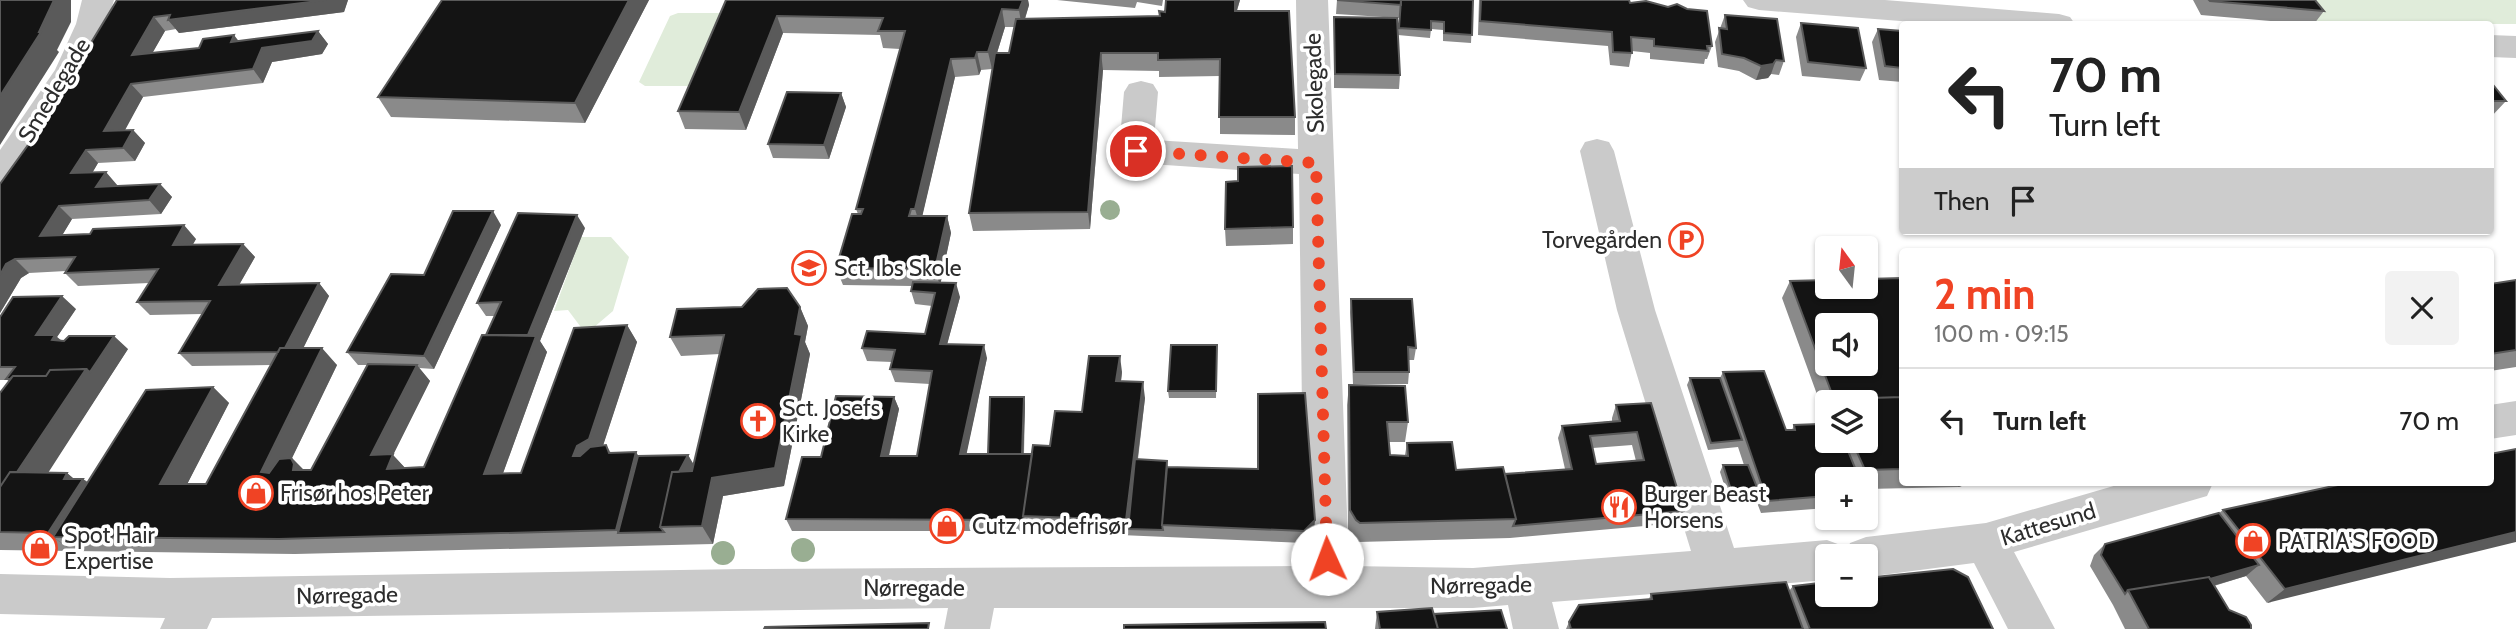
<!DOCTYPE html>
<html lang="en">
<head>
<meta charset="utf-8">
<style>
  :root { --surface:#fff; --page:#f2f2f2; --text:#222; --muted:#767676; --line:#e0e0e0; --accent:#f04324 }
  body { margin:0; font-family:Cabin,sans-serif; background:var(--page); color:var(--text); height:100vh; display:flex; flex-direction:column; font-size:26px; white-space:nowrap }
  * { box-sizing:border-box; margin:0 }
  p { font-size:23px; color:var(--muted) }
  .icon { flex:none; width:38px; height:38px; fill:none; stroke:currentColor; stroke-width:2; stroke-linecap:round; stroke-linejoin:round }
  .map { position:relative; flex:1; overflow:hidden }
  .side { position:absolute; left:1899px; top:248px; width:595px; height:238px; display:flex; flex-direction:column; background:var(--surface); border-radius:7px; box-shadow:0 2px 5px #0004 }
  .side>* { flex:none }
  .banner { position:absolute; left:1899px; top:21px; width:595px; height:214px; border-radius:7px; box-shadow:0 2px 5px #0004; background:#fff; color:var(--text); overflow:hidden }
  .needle { width:46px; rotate:345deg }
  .tools { position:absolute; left:1815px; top:236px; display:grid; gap:14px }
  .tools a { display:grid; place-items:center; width:63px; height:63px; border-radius:7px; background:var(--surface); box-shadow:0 2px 5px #0004; font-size:35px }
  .pin { position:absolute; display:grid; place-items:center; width:60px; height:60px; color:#fff; margin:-30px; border:4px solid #fff; border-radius:50%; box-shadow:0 2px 7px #0007 }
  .me { position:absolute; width:77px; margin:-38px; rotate:358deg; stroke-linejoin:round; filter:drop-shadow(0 0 5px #0008) }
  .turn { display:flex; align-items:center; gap:24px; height:147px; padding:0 35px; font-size:32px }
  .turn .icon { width:91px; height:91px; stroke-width:2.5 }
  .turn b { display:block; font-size:49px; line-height:60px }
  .then { display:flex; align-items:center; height:66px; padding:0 35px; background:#0003; gap:14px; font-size:26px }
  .round { display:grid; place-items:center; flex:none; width:74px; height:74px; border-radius:7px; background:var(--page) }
  .summary { display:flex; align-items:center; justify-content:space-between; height:119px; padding:0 35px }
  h1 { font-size:42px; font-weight:700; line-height:52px; color:var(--accent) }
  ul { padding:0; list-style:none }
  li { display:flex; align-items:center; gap:21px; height:105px; padding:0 35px; border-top:2px solid var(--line) }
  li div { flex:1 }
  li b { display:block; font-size:26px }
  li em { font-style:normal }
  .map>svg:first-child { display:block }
</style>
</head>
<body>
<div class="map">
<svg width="2516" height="629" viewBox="0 0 2516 629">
  <rect width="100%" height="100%" fill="#fff"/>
  <path fill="#e0ecda" d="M2295 0H2516V24H2313Z
    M678 13H723L692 86H645L639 82 670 16Z
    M581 237H611L629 257 613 311 586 334 568 310 554 311Z"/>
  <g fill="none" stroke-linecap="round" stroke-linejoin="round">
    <path fill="#cacaca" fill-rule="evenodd" d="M82 0H114L99 48 75 92 12 185 0 189V150L55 70 76 24Z
      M1296 0H1328L1349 566 1473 568 1691 551 1617 310 1580 151 1585 142 1597 139 1609 142 1614 151 1655 310 1734 548 1827 540 1843 546 1846 553 1850 543 1866 537 1986 523 2124 483H2213L2207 496 2014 552 2055 629H2008L1974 563 1866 577V556H1827V580L1552 602 1559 629H1513L1508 605 1473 608H994L990 629H944L948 608 212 618 207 629H160L165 618 0 614V574L170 578 743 569 1304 566 1299 174 1136 163 1124 160 1119 151 1124 92 1129 84 1141 81 1153 84 1158 92 1154 140 1298 149Z
      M1743 0H1885L2059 14 2070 17 2075 24H1939L1759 10 1748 7Z
      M2490 35 2516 36V58L2490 57Z
      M2516 401V435L2490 439V405Z"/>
  </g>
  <g fill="#99ae92">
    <circle cx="1110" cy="210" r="10"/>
    <circle cx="803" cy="550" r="12"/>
    <circle cx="723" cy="553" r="12"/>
  </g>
  <path fill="#8a8a8a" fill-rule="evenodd" d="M118 0H348L344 12 179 33 176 29 165 31 152 53 199 48 238 41 318 31 328 44 322 54 272 62 263 83 143 97 124 130H133L145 143 135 161 98 163 92 173 118 186 160 184 172 197 161 214 72 219 62 235 196 239 192 245 243 244 255 257 239 285 319 283 329 296 303 348 337 365 292 458 303 470H311L367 365H358L347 352 424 275 501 225 434 369 419 368 430 381 393 455 405 468 424 467 495 316H486L477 303 585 228 540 341 547 352 503 473H521L627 325 637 342 603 445H606L611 453 638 456 688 455 694 465 720 354 681 356 670 337 800 307 808 326 805 342 810 354 784 486 723 496 713 544 295 554 0 550V393L9 381 7 380H0V317L76 309 57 337 61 340 128 349 47 473H67L74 479H83L88 482 213 387 229 403 187 484H206L271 365 192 366 179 353 202 314 150 315 137 302 149 283 78 286 65 273 66 271 29 273 21 278 0 313V184L33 138Z
    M442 0H649L585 123 391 117 378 97Z
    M726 0H1028L1029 5 1025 19 1160 16 1165 12 1166 0H1240L1237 11 1295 117V135L1220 134V76L1159 77V71L1103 70 1090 229 973 231 969 213 994 63 992 69 981 70 979 75 955 77 922 216H947L951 233 940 283 960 297 947 344 987 358 966 454H988L1024 397 1025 404 1024 454H1032L1050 446 1082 412 1122 372 1121 381 1145 398 1138 459 1167 461 1168 467 1314 532 1304 543 1027 531H792L786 519 821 457 894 397 899 409 889 456H917L930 384 895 382 890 369 892 362 867 361 862 348 925 334 932 306 915 304 911 291 912 286 843 285 836 268 858 214 856 209 900 49 883 48 880 35 783 33 746 130 685 129 678 111ZM1005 27H1014L1009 53H997Z
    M1057 0H1163L1162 6 1137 2 1135 8Z
    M1337 0H1473L1471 43 1443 41V30L1431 29 1430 38 1398 35 1399 18 1336 14Z
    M1479 0H1629L1630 3 1712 46 1707 59H1705L1704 64 1650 59V53L1632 51 1629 67 1610 65 1608 46 1478 35Z
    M2193 0H2315L2324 11 2314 24H2307L2201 15Z
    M1725 15 1784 61 1779 75 1771 74 1768 78 1756 80 1739 71 1718 67 1715 42Z
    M1334 17 1400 75 1399 89 1334 88Z
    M1801 23 1866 68 1860 81 1802 76 1796 37Z
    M1878 29 1902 31V82L1879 80 1872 42Z
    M2490 81 2506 101 2490 118Z
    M841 93 846 107 829 159 773 158 768 144Z
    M1293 227V244L1226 246 1225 229Z
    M1902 278V483H1973L1958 487 1866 489V480H1827V508L1761 513 1756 500 1730 503 1720 472 1723 465H1744L1738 447 1708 450 1687 385 1690 378H1720L1723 372 1786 430H1792L1794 425 1827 441H1866V402H1827V422L1782 298 1790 281Z
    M2516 280V367L2490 371V284Z
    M1351 299 1416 348 1414 360H1409V372L1408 384H1353L1350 312Z
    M1217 345 1216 398H1169L1168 391Z
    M1349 385 1408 422 1405 442H1389L1390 455H1405L1407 443 1456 470 1505 474 1565 469 1558 438 1562 426 1612 421V418L1616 405 1651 403 1684 511 1678 523 1510 538 1358 542 1354 539 1348 529 1347 405ZM1632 445 1636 461 1596 464 1593 448Z
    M2490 483 2267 603 2246 576 2214 586 2229 610 2251 629H2125L2113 605 2090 566 2094 555 2105 544 2219 513 2223 510Z
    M1793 586 1993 629H1566L1569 622 1649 599 1651 594 1789 591Z
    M1377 612 1434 614 1507 629H1375Z"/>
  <path fill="#5a5a5a" d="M54 0H71V22L57 50 59 52 0 145V96L39 32Z
    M326 0H348L344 12 179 33 168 20Z
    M629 0H649L585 123 575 103Z
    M1023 0H1028L1029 5 1022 28 1019 10Z
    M1235 0H1240L1234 19Z
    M1002 9 1005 27 992 69 988 52Z
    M777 16 783 33 746 130 739 112Z
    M154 17 165 31 144 68 132 55Z
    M318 31 328 44 322 54 272 62 263 83 253 69 262 48Z
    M234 35 244 48 231 42Z
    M977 52 981 70 979 75 975 58Z
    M1101 53 1103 70 1090 229 1088 212Z
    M951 59 955 77 920 226 915 209Z
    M1776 60 1771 74 1768 78 1756 80 1761 66Z
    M131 84 143 97 117 145 104 131Z
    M841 93 846 107 829 159 824 145Z
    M133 130 145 143 135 161 123 148Z
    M86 150 98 163 84 187 71 173Z
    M106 172 118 186 96 187Z
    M160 184 172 197 161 214 149 200Z
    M59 206 72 219 54 249 40 236Z
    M493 211 501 225 434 369 424 356Z
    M577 215 585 228 540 341 547 352 497 490 484 474 527 339Z
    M947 216 951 233 940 286 935 269Z
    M184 225 196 239 185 259 173 245Z
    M243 244 255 257 231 299 219 285Z
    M15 259 29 273 21 278 0 313V275L6 264Z
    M319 283 329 296 295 365 283 352Z
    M956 283 960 297 944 356 940 344Z
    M62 296 76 309 57 337 69 348 36 335Z
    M800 307 808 326 805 342 810 354 784 486 723 496 713 544 702 526 712 478 795 334Z
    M627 325 637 342 600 455 573 456Z
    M114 336 128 349 10 532 0 498 86 369Z
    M984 345 987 358 964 466 960 454Z
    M322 348 337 365 292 458 307 473 277 488 261 472Z
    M1120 356 1122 372 1119 398 1116 381Z
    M417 365 430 381 393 455 407 470 387 469 371 455Z
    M1143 382 1145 398 1129 529H1128L1126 520Z
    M213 387 229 403 179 500 160 484Z
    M894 397 899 409 886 468 881 456Z
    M1024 397 1025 404 1023 466 1022 460Z
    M636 452 646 468 618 533 616 530Z
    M688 455 695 467 683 490 676 478Z
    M67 473 80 484 83 479 107 498 53 537 74 552 48 533 64 479Z
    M1961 483H1973L1958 487Z
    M1315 520 1314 532 1304 543V531Z
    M2516 532V542L2267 603 2285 589Z
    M2259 565 2246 576 2192 592 2205 580Z"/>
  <path fill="#141414" stroke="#5a5a5a" stroke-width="2" fill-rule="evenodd" d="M0 0H54L39 32H41L0 96Z
    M117 0H326L168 20 170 15 154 17 132 55 199 48 203 39 234 35 231 42 318 31 312 41 262 48 253 69 131 84 104 131 133 130 123 148 86 150 71 173 106 172 96 187 160 184 149 200 59 206 40 236 90 234 93 229 184 225 173 245 243 244 219 285 319 283 285 348H280L278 352 179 353 210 301 137 302 158 269 65 273 75 257 15 259 6 264 0 275V184L33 138Z
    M442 0H629L575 103 378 97Z
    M726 0H1023L1019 10 1002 9 988 52H977L975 58 951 59 915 209H911L909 216H947L935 269 836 268 852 214H861L863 209H856L905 31H878L883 18 777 16 739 112 678 111Z
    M1166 0H1235V11H1289L1295 117H1219L1220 59 1158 60V53H1101L1088 212 969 213 995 53H1009L1016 19 1160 16 1159 11 1165 12Z
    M1337 0H1401V5Z
    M1401 0H1473L1472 35 1444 33V22L1431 21V30L1399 28Z
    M1481 0H1629L1630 3 1646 1 1668 7 1677 4 1687 9 1707 11 1712 46H1707L1708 51 1654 46V39L1631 37 1632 53 1613 52 1612 32 1480 21Z
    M2209 0H2315L2324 11 2210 1Z
    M1725 15 1777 19 1784 61 1776 60 1773 64 1761 66 1744 58 1722 54 1719 28 1727 29Z
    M1334 17 1397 18 1400 75 1335 74Z
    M1801 23 1858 28 1866 68 1808 62Z
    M1878 29 1902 31V68L1885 66Z
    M2490 81 2506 101H2490Z
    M787 92 841 93 824 145 768 144Z
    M1292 166 1293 227 1225 229 1226 182 1238 181V167Z
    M453 211H493L424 356 347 352 391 274 424 275Z
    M518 213 577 215 528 335H486L501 302 477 303Z
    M1902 278V397L1838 399 1835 402 1790 281 1827 280V287H1866V279ZM1827 326H1866V364H1827Z
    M2516 280V350L2490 354V284Z
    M913 282 956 283 940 344 984 345 960 454H1032L1023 516 1024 520 786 519 802 457H821L836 396 894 397 881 456H917L932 371 890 369 895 350 862 348 867 331 925 334 935 293 911 291Z
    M787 288 800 307 795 334 802 335 775 468 712 478 702 526 660 527 672 472 692 471 724 335 670 337 677 309 742 307 758 289Z
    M62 296 36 335H55L52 340 64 341 69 336H114L90 372 86 369 50 370 46 376H13L10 379H6L15 367H0V317L13 297Z
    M1351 299H1412L1416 348 1408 347 1409 372H1354Z
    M627 325 589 439 577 446 573 456H580L590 447 606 445 609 453 636 452 616 530 279 539 53 537 146 390 213 387 160 484H206L280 348H322L261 472 269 473 279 459 291 458 294 464 293 470H311L368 364 417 365 371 455 393 454 387 469 424 467 482 335 536 336 484 474 521 473 574 328Z
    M1171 345H1217L1216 391H1168Z
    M1089 356H1120L1116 381 1143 382 1126 520 1023 516 1033 445 1050 446 1055 411 1082 412Z
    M86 369 17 472H10L0 487V393L13 376H46L50 370Z
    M1764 371 1786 430H1795L1794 425 1819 424 1825 435H1827V441H1844L1860 480H1827V496L1767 501 1723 372Z
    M1690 378H1720L1742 440 1711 443Z
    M1349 385 1405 386 1408 422H1387L1390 455 1408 456 1407 443 1452 442 1456 470 1503 467 1516 519 1360 523 1356 520 1350 510Z
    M1305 393 1315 520 1304 531 1162 525 1167 467 1258 469V394Z
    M990 397H1024L1022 454H988Z
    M1902 397V469L1865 470 1852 441H1866V402H1839L1838 399Z
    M1651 403 1684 511 1513 526 1516 519 1505 474 1572 469 1562 426 1620 421 1616 405ZM1637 432 1644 460 1596 464 1590 436Z
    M2516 449V532L2285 589 2223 510 2347 483H2490V454Z
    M688 455 679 472H672L660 527 664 532 618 533 638 456Z
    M1135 459 1167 461 1162 525 1163 530 1128 529Z
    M1723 465H1748L1760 495 1733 496Z
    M10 472 67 473 64 479H83L48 533 0 532V487Z
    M2219 513 2259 565 2210 579 2209 577 2128 590 2125 594 2101 555 2105 544Z
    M1953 569 1968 577 1993 629H1810L1793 586 1827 582V595H1866V578Z
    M2209 577 2229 610 2246 617 2251 625V629H2149L2128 590Z
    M1786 582 1803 629H1571L1569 622 1579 605 1652 599 1651 594Z
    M1432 608 1438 629H1380L1377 612Z
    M1501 610 1507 629H1438L1434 614Z
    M1325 622 1326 629H1124V625Z
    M929 623 928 629H764L765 627Z"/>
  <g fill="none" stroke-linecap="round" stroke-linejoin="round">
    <path stroke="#f04324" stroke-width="12" stroke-dasharray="0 21.6" d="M1136 151 1316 163 1327 559"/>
  </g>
  <defs>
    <g id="parking-ring" transform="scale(1.75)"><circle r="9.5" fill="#fff" stroke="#f04324" stroke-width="1.5"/><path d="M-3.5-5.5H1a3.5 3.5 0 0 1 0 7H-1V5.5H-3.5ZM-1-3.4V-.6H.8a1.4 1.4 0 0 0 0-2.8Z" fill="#f04324"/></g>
    <g id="school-ring" transform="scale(1.75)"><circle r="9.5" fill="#fff" stroke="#f04324" stroke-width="1.5"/><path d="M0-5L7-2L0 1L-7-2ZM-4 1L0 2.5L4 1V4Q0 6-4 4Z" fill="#f04324"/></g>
    <g id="church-ring" transform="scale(1.75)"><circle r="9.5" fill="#fff" stroke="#f04324" stroke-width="1.5"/><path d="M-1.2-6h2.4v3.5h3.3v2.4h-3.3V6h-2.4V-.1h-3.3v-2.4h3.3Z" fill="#f04324"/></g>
    <g id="shop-ring" transform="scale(1.75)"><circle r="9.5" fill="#fff" stroke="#f04324" stroke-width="1.5"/><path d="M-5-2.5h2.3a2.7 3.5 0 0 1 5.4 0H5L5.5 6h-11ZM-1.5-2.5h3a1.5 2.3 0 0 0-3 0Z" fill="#f04324"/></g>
    <g id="restaurant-ring" transform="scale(1.75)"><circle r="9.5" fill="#fff" stroke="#f04324" stroke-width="1.5"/><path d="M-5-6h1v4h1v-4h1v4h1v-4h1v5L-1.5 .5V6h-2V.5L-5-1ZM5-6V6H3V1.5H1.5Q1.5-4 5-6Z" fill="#f04324"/></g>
  </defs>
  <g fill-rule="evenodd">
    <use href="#parking-ring" x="1686" y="240"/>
    <use href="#school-ring" x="809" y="268"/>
    <use href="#church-ring" x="758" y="421"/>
    <use href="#shop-ring" x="256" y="493"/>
    <use href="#restaurant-ring" x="1619" y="507"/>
    <use href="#shop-ring" x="947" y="526"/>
    <use href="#shop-ring" x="2253" y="541"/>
    <use href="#shop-ring" x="40" y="548"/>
  </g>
  <g text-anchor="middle" stroke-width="7" stroke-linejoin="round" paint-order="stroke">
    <g font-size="23" fill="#2d2d2d" stroke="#fff">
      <text transform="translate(1314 83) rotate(-92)" y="8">Skolegade</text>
      <text transform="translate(54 90) rotate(-59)" y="8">Smedegade</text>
      <text transform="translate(2048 524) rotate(-17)" y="8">Kattesund</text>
      <text transform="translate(1481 585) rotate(-1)" y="8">Nørregade</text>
      <text x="914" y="596">Nørregade</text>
      <text transform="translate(347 595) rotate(-1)" y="8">Nørregade</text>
    </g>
    <g font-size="23" fill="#2d2d2d" stroke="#fff" text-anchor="start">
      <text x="1662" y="248" text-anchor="end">Torvegården</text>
      <text x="834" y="276">Sct. Ibs Skole</text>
      <text x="782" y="416">Sct. Josefs<tspan x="782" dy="26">Kirke</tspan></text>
      <text x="280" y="501">Frisør hos Peter</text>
      <text x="1644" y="502">Burger Beast<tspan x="1644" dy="26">Horsens</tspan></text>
      <text x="972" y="534">Cutz modefrisør</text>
      <text x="64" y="543">Spot Hair<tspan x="64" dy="26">Expertise</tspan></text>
      <text x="2278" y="549">PATRIA'S FOOD</text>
    </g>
  </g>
</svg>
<div class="tools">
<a><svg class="needle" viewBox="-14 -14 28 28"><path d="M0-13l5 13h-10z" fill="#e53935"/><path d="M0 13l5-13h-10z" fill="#767676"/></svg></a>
<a><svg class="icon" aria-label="sound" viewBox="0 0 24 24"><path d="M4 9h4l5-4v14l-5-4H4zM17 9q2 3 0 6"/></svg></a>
<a><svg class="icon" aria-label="layers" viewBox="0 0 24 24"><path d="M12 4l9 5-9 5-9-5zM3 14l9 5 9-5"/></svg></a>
<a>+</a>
<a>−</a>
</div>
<div class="pin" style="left:1136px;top:151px;background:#d93025"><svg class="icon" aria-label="arrive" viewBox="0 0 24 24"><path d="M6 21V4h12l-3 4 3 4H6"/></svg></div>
<svg class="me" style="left:1327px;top:559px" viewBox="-20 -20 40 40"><circle r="19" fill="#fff"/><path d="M0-13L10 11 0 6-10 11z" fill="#f04324"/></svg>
<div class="banner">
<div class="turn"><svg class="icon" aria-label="left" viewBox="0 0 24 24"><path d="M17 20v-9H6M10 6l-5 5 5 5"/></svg><div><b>70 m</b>Turn left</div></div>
<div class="then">Then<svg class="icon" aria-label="arrive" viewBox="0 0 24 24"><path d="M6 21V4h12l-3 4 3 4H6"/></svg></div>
</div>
<section class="side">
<div class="summary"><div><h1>2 min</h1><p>100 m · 09:15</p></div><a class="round"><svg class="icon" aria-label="close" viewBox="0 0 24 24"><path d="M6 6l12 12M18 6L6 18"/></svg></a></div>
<ul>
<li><svg class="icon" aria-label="left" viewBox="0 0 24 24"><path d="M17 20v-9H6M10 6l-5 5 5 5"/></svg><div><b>Turn left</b></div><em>70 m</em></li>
</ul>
</section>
</div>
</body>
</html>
